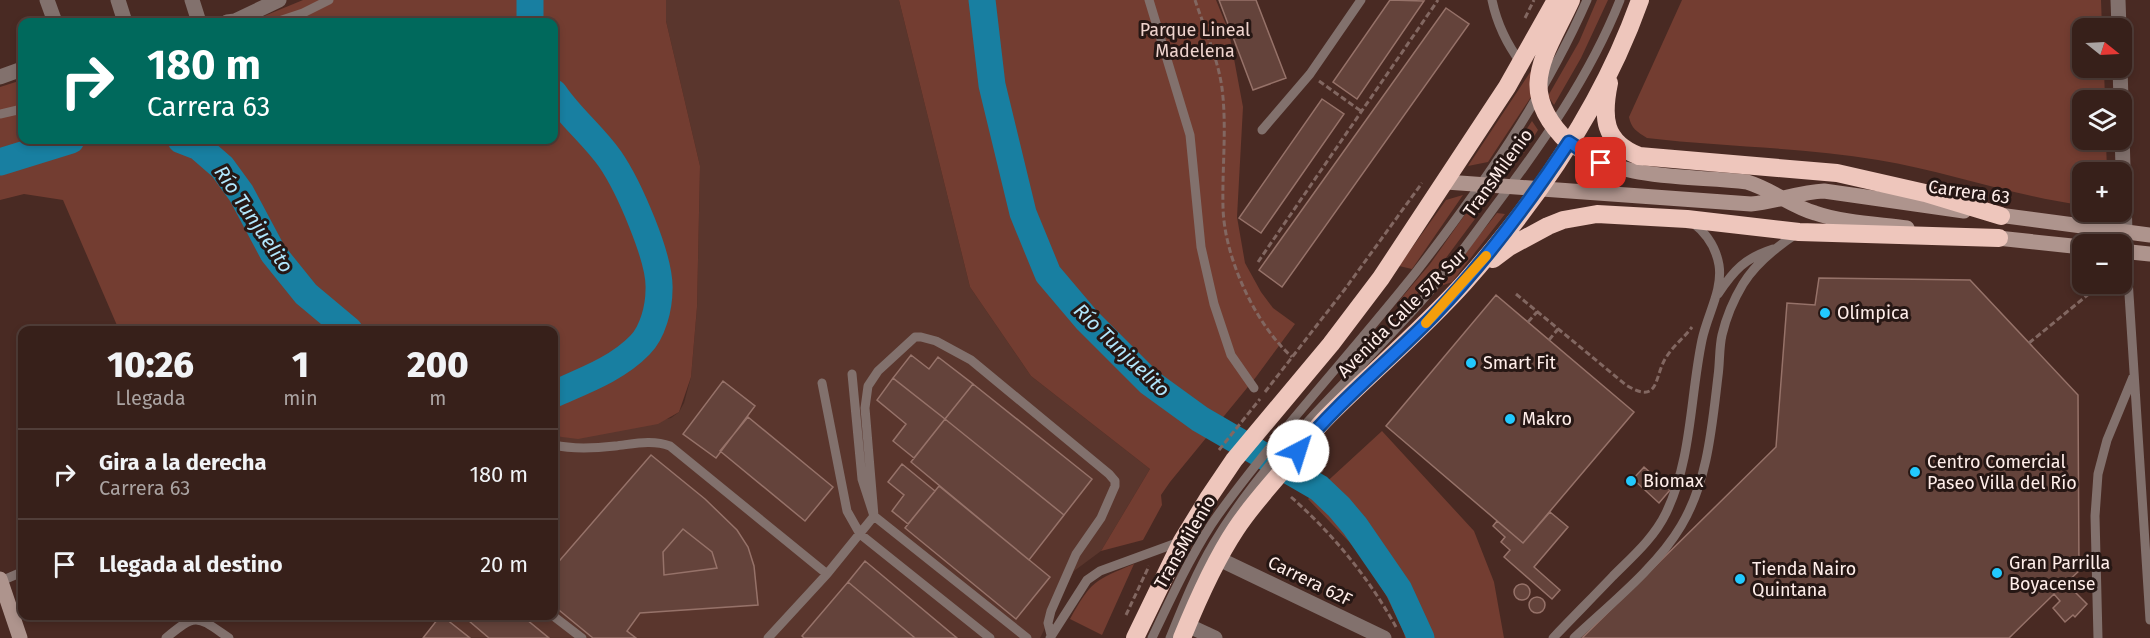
<!DOCTYPE html>
<html lang="es">
<head>
<meta charset="utf-8">
<style>
  :root { --surface:#37201a; --page:#422d27; --text:#f1f3f6; --muted:#aaa3a2; --line:#513e39 }
  body { margin:0; font-family:"Fira Sans",sans-serif; background:var(--page); color:var(--text); height:100vh; display:flex; flex-direction:column; font-size:22px; white-space:nowrap }
  * { box-sizing:border-box; margin:0 }
  p { font-size:20px; color:var(--muted) }
  .icon { flex:none; width:33px; height:33px; fill:none; stroke:currentColor; stroke-width:2; stroke-linecap:round; stroke-linejoin:round }
  .map { position:relative; flex:1; overflow:hidden }
  .details { position:absolute; left:18px; top:326px; width:540px; height:294px; display:flex; flex-direction:column; background:var(--surface); border-radius:12px; box-shadow:0 3px 9px #0003,0 0 0 2px var(--line) }
  .details>* { flex:none }
  .banner { position:absolute; left:18px; top:18px; width:540px; height:126px; border-radius:12px; box-shadow:0 3px 9px #0003,0 0 0 2px var(--line); background:#00695c; color:#fff; overflow:hidden }
  .needle { width:39px; rotate:108deg }
  .controls { position:absolute; left:2072px; top:18px; display:grid; gap:12px }
  .controls a { display:grid; place-items:center; width:60px; height:60px; border-radius:12px; background:var(--surface); box-shadow:0 3px 9px #0003,0 0 0 2px var(--line); font-size:30px }
  .pin { position:absolute; display:grid; place-items:center; width:51px; height:51px; color:#fff; margin:-26px; border-radius:12px; box-shadow:0 3px 9px #0006 }
  .me { position:absolute; width:66px; margin:-33px; rotate:40deg; stroke-linejoin:round; filter:drop-shadow(0 0 4px #0008) }
  .turn { display:flex; align-items:center; gap:21px; height:126px; padding:0 30px; font-size:27px }
  .turn .icon { width:78px; height:78px; stroke-width:2.5 }
  .turn b { display:block; font-size:42px; line-height:51px }
  .eta { display:flex; justify-content:space-evenly; align-items:center; height:102px; text-align:center }
  .eta b { font-size:36px; font-weight:800; line-height:42px }
  ul { padding:0; list-style:none }
  li { display:flex; align-items:center; gap:18px; height:90px; padding:0 30px; border-top:2px solid var(--line) }
  li div { flex:1 }
  li b { display:block; font-size:22px }
  li em { font-style:normal }
  .map>svg:first-child { display:block }
</style>
</head>
<body>
<div class="map">
<svg width="2150" height="638" viewBox="0 0 2150 638">
  <rect width="100%" height="100%" fill="#492a23"/>
  <path fill="#5a362d" d="M666 0H899L970 287 1031 376 1150 469 1101 551 1074 571 1040 638H427L445 615H554V436L578 438 671 418 679 412 684 403 691 377 697 307 700 166 666 21Z"/>
  <path fill="#733d31" d="M303 0H666V21L700 166 697 307 691 377 679 412 658 424 578 439 554 436V330H119L63 200 24 194 0 200V87L22 80V140H554V22H250Z
    M899 0H1216L1229 32 1243 107 1237 217 1245 263 1261 292 1273 308 1295 324 1256 377 1170 482 1161 495 1162 505 1143 540 1101 551 1150 469 1031 376 970 287Z
    M1597 0H1608L1581 58 1554 105 1548 96 1579 42Z
    M1682 0H2101L2102 28H2082V68H2104L2105 100H2082V140H2106L2107 172H2082V205C2013 196 1946 171 1878 160 1801 147 1723 147 1647 138 1637 132 1631 128 1629 117Z
    M1535 65 1531 97 1488 162 1468 166Z
    M1532 121 1538 130 1524 153 1510 154Z
    M1463 195 1412 269 1399 266 1446 200Z
    M1476 199 1489 200 1434 274 1406 307 1398 302 1430 264Z
    M1497 213 1505 214 1452 282 1438 287Z
    M1382 431 1474 531 1494 582 1504 638H1405L1404 633 1385 593 1356 549 1308 499Z
    M1134 564 1102 635 1070 619C1091 581 1095 580 1134 564Z"/>
  <g fill="none" stroke-linecap="round" stroke-linejoin="round">
    <path stroke="#187fa1" stroke-width="27" d="M530 0V22
      M982 0 992 85 1023 213 1048 274 1087 320 1149 382 1200 419 1319 488 1339 507 1355 526 1399 590 1421 638
      M554 93C570 117 593 135 610 159 628 185 661 259 659 290 659 307 653 332 640 345 617 369 583 381 554 394
      M181 140 199 147 222 167 241 193 273 253 306 294 349 330
      M0 162 71 140"/>
  </g>
  <path fill="#64433b" stroke="#967269" stroke-width="1.5" fill-rule="evenodd" d="M1219 0H1256L1286 78 1253 90Z
    M1390 0 1424 1 1357 99 1333 82Z
    M1446 8 1469 24 1282 287 1259 270Z
    M1322 99 1344 114 1261 233 1239 218Z
    M1819 278 1970 280 2078 395 2079 571 2066 583 2087 604 2075 617 2073 615 2065 622 2053 608 2060 601 2054 594 2009 638H1582L1776 447 1787 303 1815 305Z
    M1496 295 1634 412 1523 543 1386 426Z
    M911 355 929 369 938 357 973 384 945 419 893 378Z
    M893 378 945 419 914 458 893 441 906 424 877 400Z
    M723 381 755 406 716 458 683 434Z
    M973 384 1092 479 1064 515 945 419Z
    M748 417 833 487 805 521 720 451Z
    M945 419 1064 515 1029 560 911 462Z
    M651 455 705 499 737 530 748 547 754 566 758 605 640 613 627 631 636 638H593L554 606V567ZM683 529 712 552 717 568 664 575 663 552Z
    M902 464 935 491 908 524 892 511 904 495 888 482Z
    M1644 467 1670 490 1659 503 1633 479Z
    M939 486 1050 577 1016 619 905 528Z
    M1550 512 1568 527 1534 567 1560 590 1552 599 1504 557 1510 550 1501 542 1505 537 1493 526 1497 521 1523 543Z
    M683 529 712 552 717 568 664 575 663 552Z
    M865 561 957 638H915L848 582Z
    M848 582 915 638H804L802 636Z
    M1514 592a8 8 0 1 1 16 0a8 8 0 1 1-16 0Z
    M1529 605a8 8 0 1 1 16 0a8 8 0 1 1-16 0Z
    M441 615 470 638H423Z
    M462 615H521L549 638H489Z"/>
  <g fill="none" stroke-linecap="round" stroke-linejoin="round">
    <path stroke="#826761" stroke-width="3" stroke-dasharray="6 3" stroke-linecap="butt" d="M1195 0C1204 27 1218 59 1222 88 1227 128 1222 167 1223 207 1224 257 1255 324 1292 357
      M1525 18 1534 0
      M1319 81 1361 111
      M1258 262 1438 0
      M1516 294 1626 385C1661 406 1653 376 1667 356 1674 345 1684 338 1692 327
      M1528 322 1537 312
      M1549 340 1558 329
      M2029 343 2101 284
      M1265 392 1345 289 1422 183
      M1219 450 1260 399
      M1291 497C1333 534 1369 578 1396 627
      M1126 615 1149 566"/>
    <path stroke="#82716d" stroke-width="9" d="M1149 0 1190 135 1201 247 1214 304 1231 355 1254 388
      M1492 0C1497 24 1506 43 1521 63
      M276 22 303 13 329 0
      M0 114 22 109
      M1262 130 1310 74 1361 0
      M2125 232 2150 620
      M1718 294C1734 270 1745 258 1773 249
      M852 374 862 479 874 516 1027 638
      M822 383 847 511 860 534 990 638
      M554 445C571 449 597 448 615 446 633 444 652 439 670 446L827 574
      M1 581 22 572
      M552 615 582 638
      M166 638C197 612 197 616 229 638
      M768 638 827 574 874 516 865 408 868 386 878 371 915 337H921L936 341 971 360 1109 474 1115 481V486L1101 518 1076 554 1051 611 1048 623 1051 635
      M1050 638 1087 580 1100 571 1182 541
      M1152 638C1170 600 1188 561 1211 525 1229 498 1250 472 1271 446 1319 387 1369 331 1416 272 1481 188 1544 98 1587 0
      M1170 638C1183 606 1196 573 1214 543 1268 453 1347 383 1417 306 1445 275 1469 242 1493 209 1542 144 1590 76 1620 0
      M1553 638C1573 617 1593 597 1613 576 1632 557 1654 538 1666 513 1692 459 1690 397 1702 340 1707 315 1723 290 1719 265 1716 248 1706 233 1693 223
      M1574 638C1609 605 1657 567 1681 526 1708 481 1712 426 1718 376 1720 362 1719 348 1722 335 1726 318 1734 299 1743 284 1756 263 1775 248 1796 234
      M2098 638 2095 516 2098 474 2107 440 2133 377"/>
    <path stroke="#82716d" stroke-width="15" d="M47 0 55 22
      M118 0 125 22
      M192 0 199 22
      M2118 0 2119 28
      M227 22 235 21 279 0
      M2120 68 2121 100
      M0 77 22 69
      M2121 102 2125 232
      M1219 559 1384 638
      M1187 625 1215 638"/>
    <path stroke="#ae948d" stroke-width="15" d="M1569 143C1620 182 1686 175 1747 182 1771 189 1791 206 1815 213 1844 223 1877 224 1907 228
      M1446 182 1751 204C1776 202 1799 192 1824 191L1964 211
      M1991 214 2150 235
      M1988 237 2082 247
      M2121 251 2150 254
      M0 579 20 638"/>
    <path stroke="#eec6bc" stroke-width="18" d="M1609 83C1602 117 1603 142 1639 156L1837 173 1925 193 2001 216
      M1569 143C1514 90 1545 57 1571 0
      M1493 259 1509 247 1548 226 1563 220 1597 214 1687 219 1799 232 1999 238
      M1135 638 1182 541 1209 497 1234 460 1331 344 1381 278 1507 87 1556 0
      M1182 638C1197 601 1214 562 1236 529 1251 506 1270 486 1287 465 1300 448 1313 431 1328 416 1373 371 1421 331 1464 283 1537 201 1603 104 1640 0"/>
  </g>
  <g fill="none" stroke-linecap="round" stroke-linejoin="round">
    <g stroke="#114b97" stroke-width="15">
      <path id="route" d="M1298 451C1339 401 1389 361 1434 315 1485 262 1528 204 1569 142L1601 163"/>
    </g>
    <use href="#route" stroke="#1a73e8" stroke-width="10"/>
    <path stroke="#f59e0b" stroke-width="10" d="M1426 323 1486 256"/>
  </g>
  <g fill="#22c9fe" stroke="#261714" stroke-width="2">
    <circle cx="1825" cy="313" r="6"/>
    <circle cx="1471" cy="363" r="6"/>
    <circle cx="1510" cy="419" r="6"/>
    <circle cx="1915" cy="472" r="6"/>
    <circle cx="1631" cy="481" r="6"/>
    <circle cx="1997" cy="573" r="6"/>
    <circle cx="1740" cy="579" r="6"/>
  </g>
  <g text-anchor="middle" stroke-width="6" stroke-linejoin="round" paint-order="stroke">
    <g font-size="18" fill="#efd4ce" stroke="#261714">
      <text x="1195" y="36">Parque Lineal<tspan x="1195" dy="21">Madelena</tspan></text>
    </g>
    <g font-size="18" fill="#ffeeea" stroke="#261714">
      <text transform="translate(1498 173) rotate(-54)" y="6">TransMilenio</text>
      <text transform="translate(1969 192) rotate(8)" y="6">Carrera 63</text>
      <text transform="translate(1402 313) rotate(-45)" y="6">Avenida Calle 57R Sur</text>
      <text transform="translate(1185 542) rotate(-60)" y="6">TransMilenio</text>
      <text transform="translate(1310 581) rotate(26)" y="6">Carrera 62F</text>
    </g>
    <g font-size="18" fill="#ffeeea" stroke="#261714" text-anchor="start">
      <text x="1837" y="319">Olímpica</text>
      <text x="1483" y="369">Smart Fit</text>
      <text x="1522" y="425">Makro</text>
      <text x="1927" y="468">Centro Comercial<tspan x="1927" dy="21">Paseo Villa del Río</tspan></text>
      <text x="1643" y="487">Biomax</text>
      <text x="2009" y="569">Gran Parrilla<tspan x="2009" dy="21">Boyacense</tspan></text>
      <text x="1752" y="575">Tienda Nairo<tspan x="1752" dy="21">Quintana</tspan></text>
    </g>
    <g font-size="20" font-style="italic" fill="#b1e6fc" stroke="#261714">
      <text transform="translate(254 219) rotate(56)" y="7">Río Tunjuelito</text>
      <text transform="translate(1122 350) rotate(44)" y="7">Río Tunjuelito</text>
    </g>
  </g>
</svg>
<div class="controls">
<a><svg class="needle" viewBox="-14 -14 28 28"><path d="M0-13l5 13h-10z" fill="#e53935"/><path d="M0 13l5-13h-10z" fill="#aaa3a2"/></svg></a>
<a><svg class="icon" aria-label="layers" viewBox="0 0 24 24"><path d="M12 4l9 5-9 5-9-5zM3 14l9 5 9-5"/></svg></a>
<a>+</a>
<a>−</a>
</div>
<div class="pin" style="left:1601px;top:163px;background:#d93025"><svg class="icon" aria-label="arrive" viewBox="0 0 24 24"><path d="M6 21V4h12l-3 4 3 4H6"/></svg></div>
<svg class="me" style="left:1298px;top:451px" viewBox="-20 -20 40 40"><circle r="19" fill="#fff"/><path d="M0-13L10 11 0 6-10 11z" fill="#1a73e8"/></svg>
<div class="banner">
<div class="turn"><svg class="icon" aria-label="right" viewBox="0 0 24 24"><path d="M7 20v-9h11M14 6l5 5-5 5"/></svg><div><b>180 m</b>Carrera 63</div></div>
</div>
<section class="details">
<div class="eta">
<div><b>10:26</b><p>Llegada</p></div>
<div><b>1</b><p>min</p></div>
<div><b>200</b><p>m</p></div>
</div>
<ul>
<li><svg class="icon" aria-label="right" viewBox="0 0 24 24"><path d="M7 20v-9h11M14 6l5 5-5 5"/></svg><div><b>Gira a la derecha</b><p>Carrera 63</p></div><em>180 m</em></li>
<li><svg class="icon" aria-label="arrive" viewBox="0 0 24 24"><path d="M6 21V4h12l-3 4 3 4H6"/></svg><div><b>Llegada al destino</b></div><em>20 m</em></li>
</ul>
</section>
</div>
</body>
</html>
